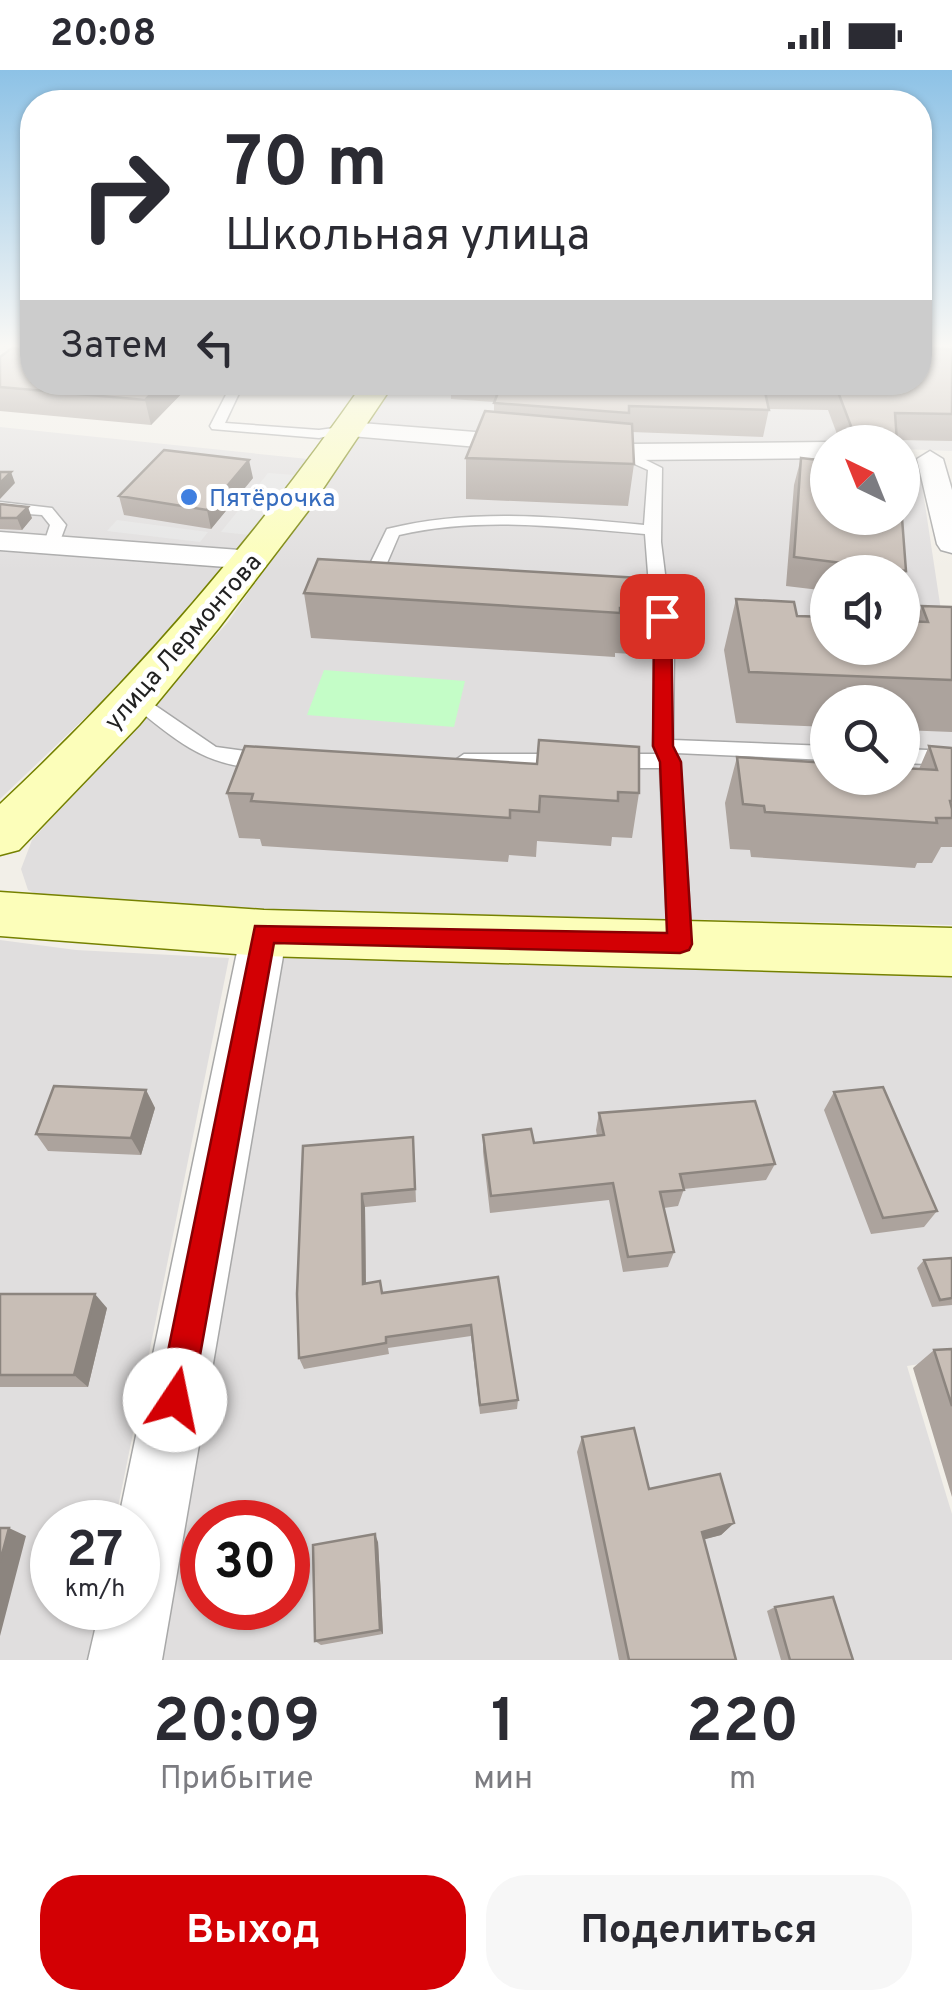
<!DOCTYPE html>
<html lang="ru">
<head>
<meta charset="utf-8">
<style>
  :root { --surface:#fff; --page:#f7f7f7; --text:#2b2b33; --muted:#7c7c81; --accent:#d30004 }
  body { margin:0; font-family:Overpass,sans-serif; background:var(--page); color:var(--text); height:100vh; display:flex; flex-direction:column; font-size:38px; white-space:nowrap }
  * { box-sizing:border-box; margin:0 }
  p { font-size:32px; color:var(--muted) }
  .icon { flex:none; width:55px; height:55px; fill:none; stroke:currentColor; stroke-width:2; stroke-linecap:round; stroke-linejoin:round }
  .map { position:relative; height:1590px; overflow:hidden }
  .drawer { display:flex; flex-direction:column; background:var(--surface); flex:1 }
  .drawer>* { flex:none }
  .banner { position:absolute; left:20px; top:20px; width:912px; height:305px; border-radius:40px; box-shadow:0 2px 8px #0004; background:#fff; color:var(--text); overflow:hidden }
  .needle { width:65px; rotate:317deg }
  .buttons { position:absolute; left:810px; top:355px; display:grid; gap:20px }
  .buttons a { display:grid; place-items:center; width:110px; height:110px; border-radius:50%; background:var(--surface); box-shadow:0 2px 8px #0004; font-size:50px }
  .speed { position:absolute; left:30px; top:1430px; display:flex; gap:20px; font-size:50px; font-weight:700; text-align:center }
  .speed>* { display:grid; place-content:center; width:130px; height:130px; border-radius:50%; background:var(--surface); box-shadow:0 2px 8px #0004; line-height:1 }
  .speed small { font-size:25px; font-weight:400 }
  .speed .limit { border:15px solid #d22; background:#fff; color:#111 }
  .pin { position:absolute; display:grid; place-items:center; width:85px; height:85px; color:#fff; margin:-42px; border-radius:20px; box-shadow:0 5px 15px #0006 }
  .me { position:absolute; width:110px; margin:-55px; rotate:11deg; stroke-linejoin:round; filter:drop-shadow(0 0 8px #0008) }
  .turn { display:flex; align-items:center; gap:35px; height:210px; padding:0 40px; font-size:45px }
  .turn .icon { width:130px; height:130px; stroke-width:2.5 }
  .turn b { display:block; font-size:70px; line-height:85px }
  .then { display:flex; align-items:center; height:95px; padding:0 40px; background:#0003; gap:20px; font-size:38px }
  .eta { display:flex; justify-content:space-evenly; align-items:center; height:170px; text-align:center }
  .eta b { font-size:60px; font-weight:700; line-height:70px }
  .primary-button { display:flex; gap:20px; margin-top:auto; padding:20px 40px }
  .primary-button a { flex:1; height:115px; border-radius:40px; background:var(--accent); color:#fff; font-size:40px; font-weight:700; line-height:115px; text-align:center }
  .primary-button a+a { background:var(--page); color:var(--text) }
  .status { display:flex; justify-content:space-between; align-items:center; height:70px; padding:0 50px; background:var(--surface); direction:ltr }
  .status svg { height:28px; fill:currentColor }
  .map>svg:first-child { display:block }
</style>
</head>
<body>
<div class="status"><b>20:08</b><svg viewBox="0 0 49 12"><path d="M0 12V9h3v3zM5 12V6h3v6zM10 12V3h3v9zM15 12V0h3v12zM26 1h20v11H26zM47 4h2v5h-2z"/></svg></div>
<div class="map">
<svg width="952" height="1590" viewBox="0 0 952 1590">
  <rect width="100%" height="100%" fill="#f2efe8"/>
  <path fill="#e0dede" fill-rule="evenodd" d="M952 298V381L903 379 902 372 622 375 366 353 393 313 920 312Z
    M0 357 308 389 241 480 0 463Z
    M357 365 827 386 828 448H902L903 393 919 395 942 547 952 557V855L227 840 51 831 28 820 21 799 32 770 228 552ZM828 502H902V578H828ZM828 632H902V708H828Z
    M0 478 229 495 112 622 0 729Z
    M0 870 76 880 229 888 115 1452H52V1538H98L87 1590H0Z
    M272 880 952 894V1289L907 1296 952 1444V1590H149ZM202 1452H288V1538H202Z"/>
  <path fill="#c4fdc7" d="M324 600 465 611 454 657 307 645Z"/>
  <path fill="#e5e5e5" d="M268 403 294 405 250 465 221 462Z
    M117 450 208 462 200 472 107 461Z"/>
  <g fill="none" stroke-linecap="round" stroke-linejoin="round">
    <g stroke="#a8a8a8" stroke-width="3">
      <path id="lane" d="M226 312H239L242 317 225 353 319 360 348 356 355 360 319 368 212 359 210 356 230 317Z
        M612 378H622L662 398 661 472 674 576 673 670 828 676V690L676 683 680 691 692 874 689 881 680 884 671 881 668 874 660 698H609L599 691 609 684H657L653 676 656 576 651 526 609 525 601 520 609 515 649 516 645 464C562 457 481 446 399 465L387 493 404 507V515H392L370 494 387 459C473 438 557 447 644 455L648 400 612 384Z
        M0 432 52 438 66 455 57 479 43 476 50 455 42 445 0 442Z
        M137 623 216 677 267 684 277 691C269 699 260 698 248 697 199 693 167 663 130 633L127 629Z
        M902 679 952 681V695L902 693Z
        M464 684H567L577 691 567 698 457 696 454 691Z"/>
    </g>
    <g stroke="#a8a8a8" stroke-width="3">
      <path id="street" d="M348 352 630 374 828 372H830L828 388 630 390 339 365 335 360 339 355Z
        M930 381 943 389 952 420V483L941 480 937 474 917 389Z
        M0 462 253 481 264 484 268 490 264 496 253 499 0 480Z
        M264 845 280 850 287 863 162 1590H88L100 1538H138V1452H118L241 863 248 850Z"/>
    </g>
    <g stroke="#758100" stroke-width="3">
      <path id="secondary" d="M364 312H395L308 441 218 559 139 655 19 780 0 785V734C139 604 255 468 364 312Z
        M0 822 264 840 952 858V906L264 886 0 866Z"/>
    </g>
    <use href="#lane" fill="#fff" fill-rule="evenodd"/>
    <use href="#street" fill="#fff" fill-rule="evenodd"/>
    <use href="#secondary" fill="#fcfeba" fill-rule="evenodd"/>
  </g>
  <path fill="#aca39d" d="M920 278H952V371L897 370V372H840L828 340 769 339 763 367 632 362 634 394 628 436 466 429V388L494 342V332L451 329V312H920Z
    M0 287 188 317 151 355 0 341Z
    M801 388 906 501 902 510V502H828V521L786 516 794 415Z
    M253 408 211 459 124 445 119 426Z
    M0 434 32 448 22 460 0 459Z
    M304 523 640 539 634 584 615 583V587L311 568Z
    M736 529 797 546 916 551 922 536 952 537V662L902 660V632H828V657L736 653 724 580Z
    M245 676 639 723 632 768 612 767 611 776 537 771 536 787 509 785 508 792 262 776 260 769 239 768 227 723Z
    M929 676 952 678V777H941L932 793H917L915 798 751 787 750 780 730 779 725 733 737 687 919 699Z
    M146 1020 155 1038 141 1085 48 1081 36 1064Z
    M834 1022 937 1141 924 1157 871 1164 824 1040Z
    M599 1043 775 1094 766 1110 684 1119 678 1136 664 1138 674 1182 668 1197 623 1202 609 1130 490 1143 483 1082V1065L534 1073 597 1066 596 1060Z
    M303 1076 414 1080 416 1132 365 1137 366 1214 383 1223 498 1207 518 1330 517 1339 480 1344 471 1266 388 1278 389 1284 304 1299 299 1288Z
    M952 1188V1235L932 1237 917 1198 924 1190Z
    M0 1224 107 1238 88 1317H0Z
    M952 1279V1427L913 1298 934 1280Z
    M582 1367 649 1419 734 1453 721 1465 704 1469 736 1590H619L577 1382Z
    M378 1472 383 1564 321 1575 315 1571Z
    M775 1537 853 1590H781L767 1541Z"/>
  <path fill="#8c857f" d="M162 312H187L188 317 151 355 145 330Z
    M249 390 253 408 211 459 207 440Z
    M11 402 15 413 0 429V413Z
    M28 437 32 448 22 460 17 448Z
    M146 1020 155 1038 141 1085 131 1068Z
    M362 1124 365 1137 366 1226 363 1214Z
    M95 1224 107 1238 88 1317 74 1305Z
    M734 1453 721 1465 691 1473 702 1462Z
    M9 1458 26 1466 0 1566V1492Z
    M375 1464 378 1472 383 1564 380 1560Z"/>
  <path fill="#c8beb6" stroke="#8c857f" stroke-width="2.5" d="M12 278 32 280V312H162L145 330 0 317V287Z
    M920 278 952 279V344L895 343 897 372H857L835 314 763 313 769 340 629 336V343L494 333 502 312H920Z
    M485 341 632 354 634 394 466 388Z
    M164 380 249 390 207 440 119 426Z
    M801 388 828 391V448H902L906 501 794 487Z
    M0 402H11L0 413Z
    M0 434 28 437 17 448H0Z
    M318 489 640 508V539L620 538V543L304 523Z
    M736 529 794 532 797 546 828 547V578H902V551L928 552 922 536 952 537V610L749 602Z
    M539 670 639 677V723L618 722V731L540 726 539 742 510 740V748L251 731 253 724 227 723 245 676 537 694Z
    M929 676 952 678V731H950L952 739V748H936L937 753 765 742 764 736 743 734 737 687 828 693V708H902V698L937 700Z
    M54 1016 146 1020 131 1068 36 1064Z
    M883 1017 937 1141 883 1148 834 1022Z
    M755 1031 775 1094 680 1104 684 1120 660 1122 674 1182 628 1187 613 1113 491 1126 483 1065 531 1059 534 1073 604 1065 599 1043Z
    M413 1067 415 1119 362 1124 363 1214 380 1211 382 1223 498 1207 518 1330 480 1335 471 1255 386 1267V1273L299 1288 297 1224 303 1076Z
    M952 1188V1228L940 1230 924 1190Z
    M0 1224H95L74 1305H0Z
    M952 1279V1336L934 1280Z
    M634 1358 649 1419 720 1404 734 1453 702 1462 736 1590H629L582 1367Z
    M0 1458H9L0 1492Z
    M375 1464 380 1560 315 1571 313 1475Z
    M833 1527 853 1590H790L775 1537Z"/>
  <linearGradient id="sky" x2="0" y2="1"><stop stop-color="#8dc2e6"/><stop offset="0.55" stop-color="#f9f8f5"/><stop offset="1" stop-color="#f9f8f5" stop-opacity="0"/></linearGradient>
  <rect width="952" height="501" fill="url(#sky)"/>
  <path fill="#d30004" stroke="#890003" stroke-width="2.5" d="M662 541 671 546 673 676 681 692 692 874 689 880 680 883 274 873 192 1330 187 1342 175 1347 163 1342 158 1330 255 856 667 863 660 692 653 676 654 546Z"/>
  <circle fill="#3f7fe0" stroke="#fff" stroke-width="4" cx="189" cy="427" r="10"/>
  <g text-anchor="middle" stroke-width="10" stroke-linejoin="round" paint-order="stroke">
    <g font-size="25" fill="#366cbe" stroke="#fff" text-anchor="start">
      <text x="209" y="436">Пятёрочка</text>
    </g>
    <g font-size="25" fill="#212121" stroke="#fff">
      <text transform="translate(182 571) rotate(-49)" y="9">улица Лермонтова</text>
    </g>
  </g>
</svg>
<div class="buttons">
<a><svg class="needle" viewBox="-14 -14 28 28"><path d="M0-13l5 13h-10z" fill="#e53935"/><path d="M0 13l5-13h-10z" fill="#7c7c81"/></svg></a>
<a><svg class="icon" aria-label="sound" viewBox="0 0 24 24"><path d="M4 9h4l5-4v14l-5-4H4zM17 9q2 3 0 6"/></svg></a>
<a><svg class="icon" aria-label="search" viewBox="0 0 24 24"><circle cx="10" cy="10" r="6"/><path d="M15 15l6 6"/></svg></a>
</div>
<div class="speed"><div>27<small>km/h</small></div><div class="limit">30</div></div>
<div class="pin" style="left:662px;top:546px;background:#d93025"><svg class="icon" aria-label="arrive" viewBox="0 0 24 24"><path d="M6 21V4h12l-3 4 3 4H6"/></svg></div>
<svg class="me" style="left:175px;top:1330px" viewBox="-20 -20 40 40"><circle r="19" fill="#fff"/><path d="M0-13L10 11 0 6-10 11z" fill="#d30004"/></svg>
<div class="banner">
<div class="turn"><svg class="icon" aria-label="right" viewBox="0 0 24 24"><path d="M7 20v-9h11M14 6l5 5-5 5"/></svg><div><b>70 m</b>Школьная улица</div></div>
<div class="then">Затем<svg class="icon" aria-label="left" viewBox="0 0 24 24"><path d="M17 20v-9H6M10 6l-5 5 5 5"/></svg></div>
</div>
</div>
<section class="drawer">
<div class="eta">
<div><b>20:09</b><p>Прибытие</p></div>
<div><b>1</b><p>мин</p></div>
<div><b>220</b><p>m</p></div>
</div>
<div class="primary-button"><a>Выход</a><a>Поделиться</a></div>
</section>
</body>
</html>
